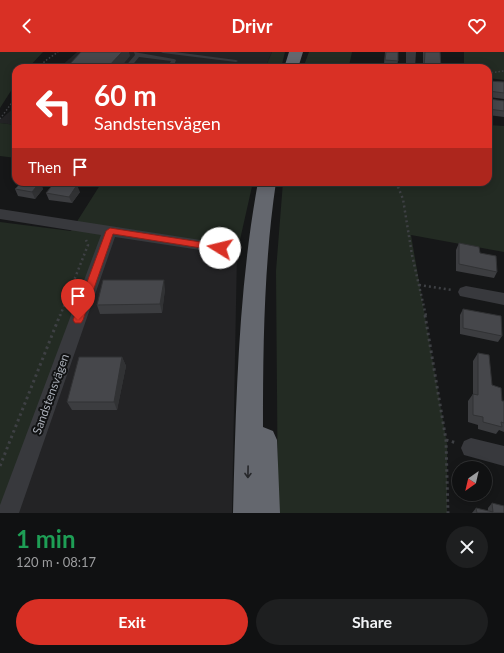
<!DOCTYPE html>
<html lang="en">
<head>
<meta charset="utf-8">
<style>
  :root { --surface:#101112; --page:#1e1f20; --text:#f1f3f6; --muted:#9c9d9f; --line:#303132; --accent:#d93025 }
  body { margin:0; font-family:Lato,sans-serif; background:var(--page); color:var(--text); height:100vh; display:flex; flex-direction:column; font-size:15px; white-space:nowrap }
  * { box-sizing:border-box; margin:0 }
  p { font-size:13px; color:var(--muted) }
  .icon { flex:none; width:22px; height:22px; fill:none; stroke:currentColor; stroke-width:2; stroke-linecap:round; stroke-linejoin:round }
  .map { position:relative; height:461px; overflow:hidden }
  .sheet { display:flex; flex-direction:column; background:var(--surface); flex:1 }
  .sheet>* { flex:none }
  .guide { position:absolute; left:12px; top:12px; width:480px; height:122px; border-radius:12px; box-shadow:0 2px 10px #0003,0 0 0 1px var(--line); background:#d93025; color:#fff; overflow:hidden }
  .needle { width:26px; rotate:214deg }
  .buttons { position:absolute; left:452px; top:409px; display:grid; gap:8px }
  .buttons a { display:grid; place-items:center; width:40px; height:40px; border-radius:50%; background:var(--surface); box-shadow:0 2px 10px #0003,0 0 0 1px var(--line); font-size:20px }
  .pin { position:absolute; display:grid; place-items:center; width:34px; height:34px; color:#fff; margin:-41px -17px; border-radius:50% 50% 50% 0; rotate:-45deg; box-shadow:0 0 4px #0007 }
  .pin .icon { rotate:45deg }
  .me { position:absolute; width:44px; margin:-22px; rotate:279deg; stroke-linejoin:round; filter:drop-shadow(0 0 3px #0008) }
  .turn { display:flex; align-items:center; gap:14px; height:84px; padding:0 16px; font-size:18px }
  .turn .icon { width:52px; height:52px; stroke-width:2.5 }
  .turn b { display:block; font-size:28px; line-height:34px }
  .then { display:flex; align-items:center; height:38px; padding:0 16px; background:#0003; gap:8px; font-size:15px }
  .round { display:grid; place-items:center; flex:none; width:42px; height:42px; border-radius:21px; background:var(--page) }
  .head { display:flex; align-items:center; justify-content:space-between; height:68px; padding:0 16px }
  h1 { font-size:24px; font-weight:700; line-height:30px; color:#1e9e55 }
  .action { display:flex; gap:8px; margin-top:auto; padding:8px 16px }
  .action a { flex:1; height:46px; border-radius:24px; background:var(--accent); color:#fff; font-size:16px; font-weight:700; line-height:46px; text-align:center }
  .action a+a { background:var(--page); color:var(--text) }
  header { display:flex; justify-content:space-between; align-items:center; height:52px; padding:0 16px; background:var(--accent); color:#fff; font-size:18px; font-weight:700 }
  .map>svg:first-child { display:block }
</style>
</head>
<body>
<header><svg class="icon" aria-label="back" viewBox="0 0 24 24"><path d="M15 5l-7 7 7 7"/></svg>Drivr<svg class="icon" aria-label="heart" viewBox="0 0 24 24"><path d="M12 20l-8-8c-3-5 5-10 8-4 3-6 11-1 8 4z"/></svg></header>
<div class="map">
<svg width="504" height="461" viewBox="0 0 504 461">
  <rect width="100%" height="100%" fill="#161718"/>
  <path fill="#232325" d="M77 0H272L265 16H59Z
    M16 54V73L0 71V68Z
    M104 182 237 201 232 461H10Z"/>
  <path fill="#232b23" d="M0 0H43L28 16H16V31L0 56Z
    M272 0H285L281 16H265Z
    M309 0H352L349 14 367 16H303Z
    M464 0H504V28L488 26V16H464Z
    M0 71 16 73V106L0 104Z
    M488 73 504 74V200L411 183 447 392V461H278L276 219 283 130H488Z
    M102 130H253L237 201 104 183 0 461V170L71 179Z"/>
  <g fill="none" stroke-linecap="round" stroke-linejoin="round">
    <path stroke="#3e4044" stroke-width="1.5" stroke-dasharray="1.5 2" stroke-linecap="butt" d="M39 16 45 9 58 0
      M488 21 504 19
      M0 67 16 45"/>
    <path stroke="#3e4044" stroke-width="2.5" stroke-dasharray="2 3" stroke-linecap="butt" d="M396 130 403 147 412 203 426 264
      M419 233 452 238
      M60 264 88 193 86 188"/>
    <path stroke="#3e4044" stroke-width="3" stroke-dasharray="2.5 3.5" stroke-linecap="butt" d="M425 263 446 388 448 461
      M446 388 457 391
      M0 414 60 263"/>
    <path fill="#38393d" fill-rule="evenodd" d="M134 0 174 7 176 8 173 16H167L171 9 139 5 130 16H124L135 3Z
      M161 0H175L236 8 238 9 236 10 163 1Z"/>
    <path fill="#38393d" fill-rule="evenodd" d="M406 0H416L415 16 406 15Z
      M0 157 220 191 225 192 228 196 225 200 220 201 115 185 19 461H0V453L101 183 0 167Z
      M466 234 504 241V253L460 244 458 240 460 236Z
      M471 386 504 394V414L464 403 461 396 464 389Z"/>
    <path fill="#64676e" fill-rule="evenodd" d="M289 0H303L298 16H284Z
      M258 130H276C264 211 263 293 263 375L273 379 277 388 280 461H233C236 351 238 239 258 130Z"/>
  </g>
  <path fill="#3c3d40" d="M385 0H398V9L397 14 384 12Z
    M423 0H440L441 16H423Z
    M488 29 504 30V47L489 45V47L504 49V65L488 63Z
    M40 130 43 137 35 147 18 144 15 137Z
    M80 140 72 151 49 148 46 141Z
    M459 191 480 201 497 220 494 226 456 219V198Z
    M165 237 162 261 100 262 97 253Z
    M463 257 502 284 498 290 460 282V263Z
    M478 301 492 333 502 349H504V380L499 378 496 382 478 377V373L468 370V349L473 342V309Z
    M122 305 126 314 117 358H72L67 350Z
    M492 451 504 461H472L476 456 488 459V456Z"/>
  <path fill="#313234" d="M122 0H129L130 4 120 16H108V15Z
    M40 130 43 137 35 147 32 140Z
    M77 133 80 140 72 151 69 145Z
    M164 228 165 237 162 261 160 252Z
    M122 305 126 314 117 358 114 350Z"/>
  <path fill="#46474b" stroke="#313234" d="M81 0H122L108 15 114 16H61L63 14H68Z
    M386 0H398V9L385 8Z
    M425 0H440L441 16H424Z
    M488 29 504 30V41L489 39V47L504 49V59L488 57Z
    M22 130H40L32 140 15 137Z
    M55 130 77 133 69 145 46 141Z
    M459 191 479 195 480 201 496 204 497 220 459 212Z
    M103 228H164L160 252 97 253Z
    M463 257 501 264 502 284 463 276Z
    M478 301 489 303 492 333 501 336 502 349H504V371L501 370 502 375 483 370V365L473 363V342L478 343Z
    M79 305H122L114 350H67Z
    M492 451 504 454V461H477L476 456 493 460Z"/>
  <defs><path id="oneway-shaft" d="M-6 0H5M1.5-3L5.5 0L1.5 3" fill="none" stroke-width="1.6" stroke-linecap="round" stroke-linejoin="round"/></defs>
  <use stroke="#26272a" href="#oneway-shaft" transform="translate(248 420) rotate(91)"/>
  <path fill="#d93025" stroke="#8d1f18" d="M110 176 220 193 224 196 220 199 113 182 83 268 81 271H75L73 268 106 179Z"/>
  <g text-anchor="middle" stroke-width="4" stroke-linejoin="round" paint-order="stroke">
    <g font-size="12" fill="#a9aeb7" stroke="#111213">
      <text transform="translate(51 342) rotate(-70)" y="4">Sandstensvägen</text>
    </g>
  </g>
</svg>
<div class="buttons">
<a><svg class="needle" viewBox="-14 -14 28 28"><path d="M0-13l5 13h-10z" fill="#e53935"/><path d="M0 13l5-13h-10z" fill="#9c9d9f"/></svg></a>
</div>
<div class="pin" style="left:78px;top:268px;background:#d93025"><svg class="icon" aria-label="arrive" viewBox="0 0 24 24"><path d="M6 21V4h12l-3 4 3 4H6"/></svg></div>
<svg class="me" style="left:220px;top:196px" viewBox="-20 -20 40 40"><circle r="19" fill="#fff"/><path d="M0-13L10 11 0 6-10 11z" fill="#d93025"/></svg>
<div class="guide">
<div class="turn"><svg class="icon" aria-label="left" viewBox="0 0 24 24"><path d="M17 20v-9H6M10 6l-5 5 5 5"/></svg><div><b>60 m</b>Sandstensvägen</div></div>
<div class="then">Then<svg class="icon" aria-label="arrive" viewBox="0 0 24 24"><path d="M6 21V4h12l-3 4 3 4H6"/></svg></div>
</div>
</div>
<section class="sheet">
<div class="head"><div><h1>1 min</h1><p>120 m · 08:17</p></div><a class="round"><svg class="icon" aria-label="close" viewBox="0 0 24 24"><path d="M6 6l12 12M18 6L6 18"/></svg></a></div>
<div class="action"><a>Exit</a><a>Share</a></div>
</section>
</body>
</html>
